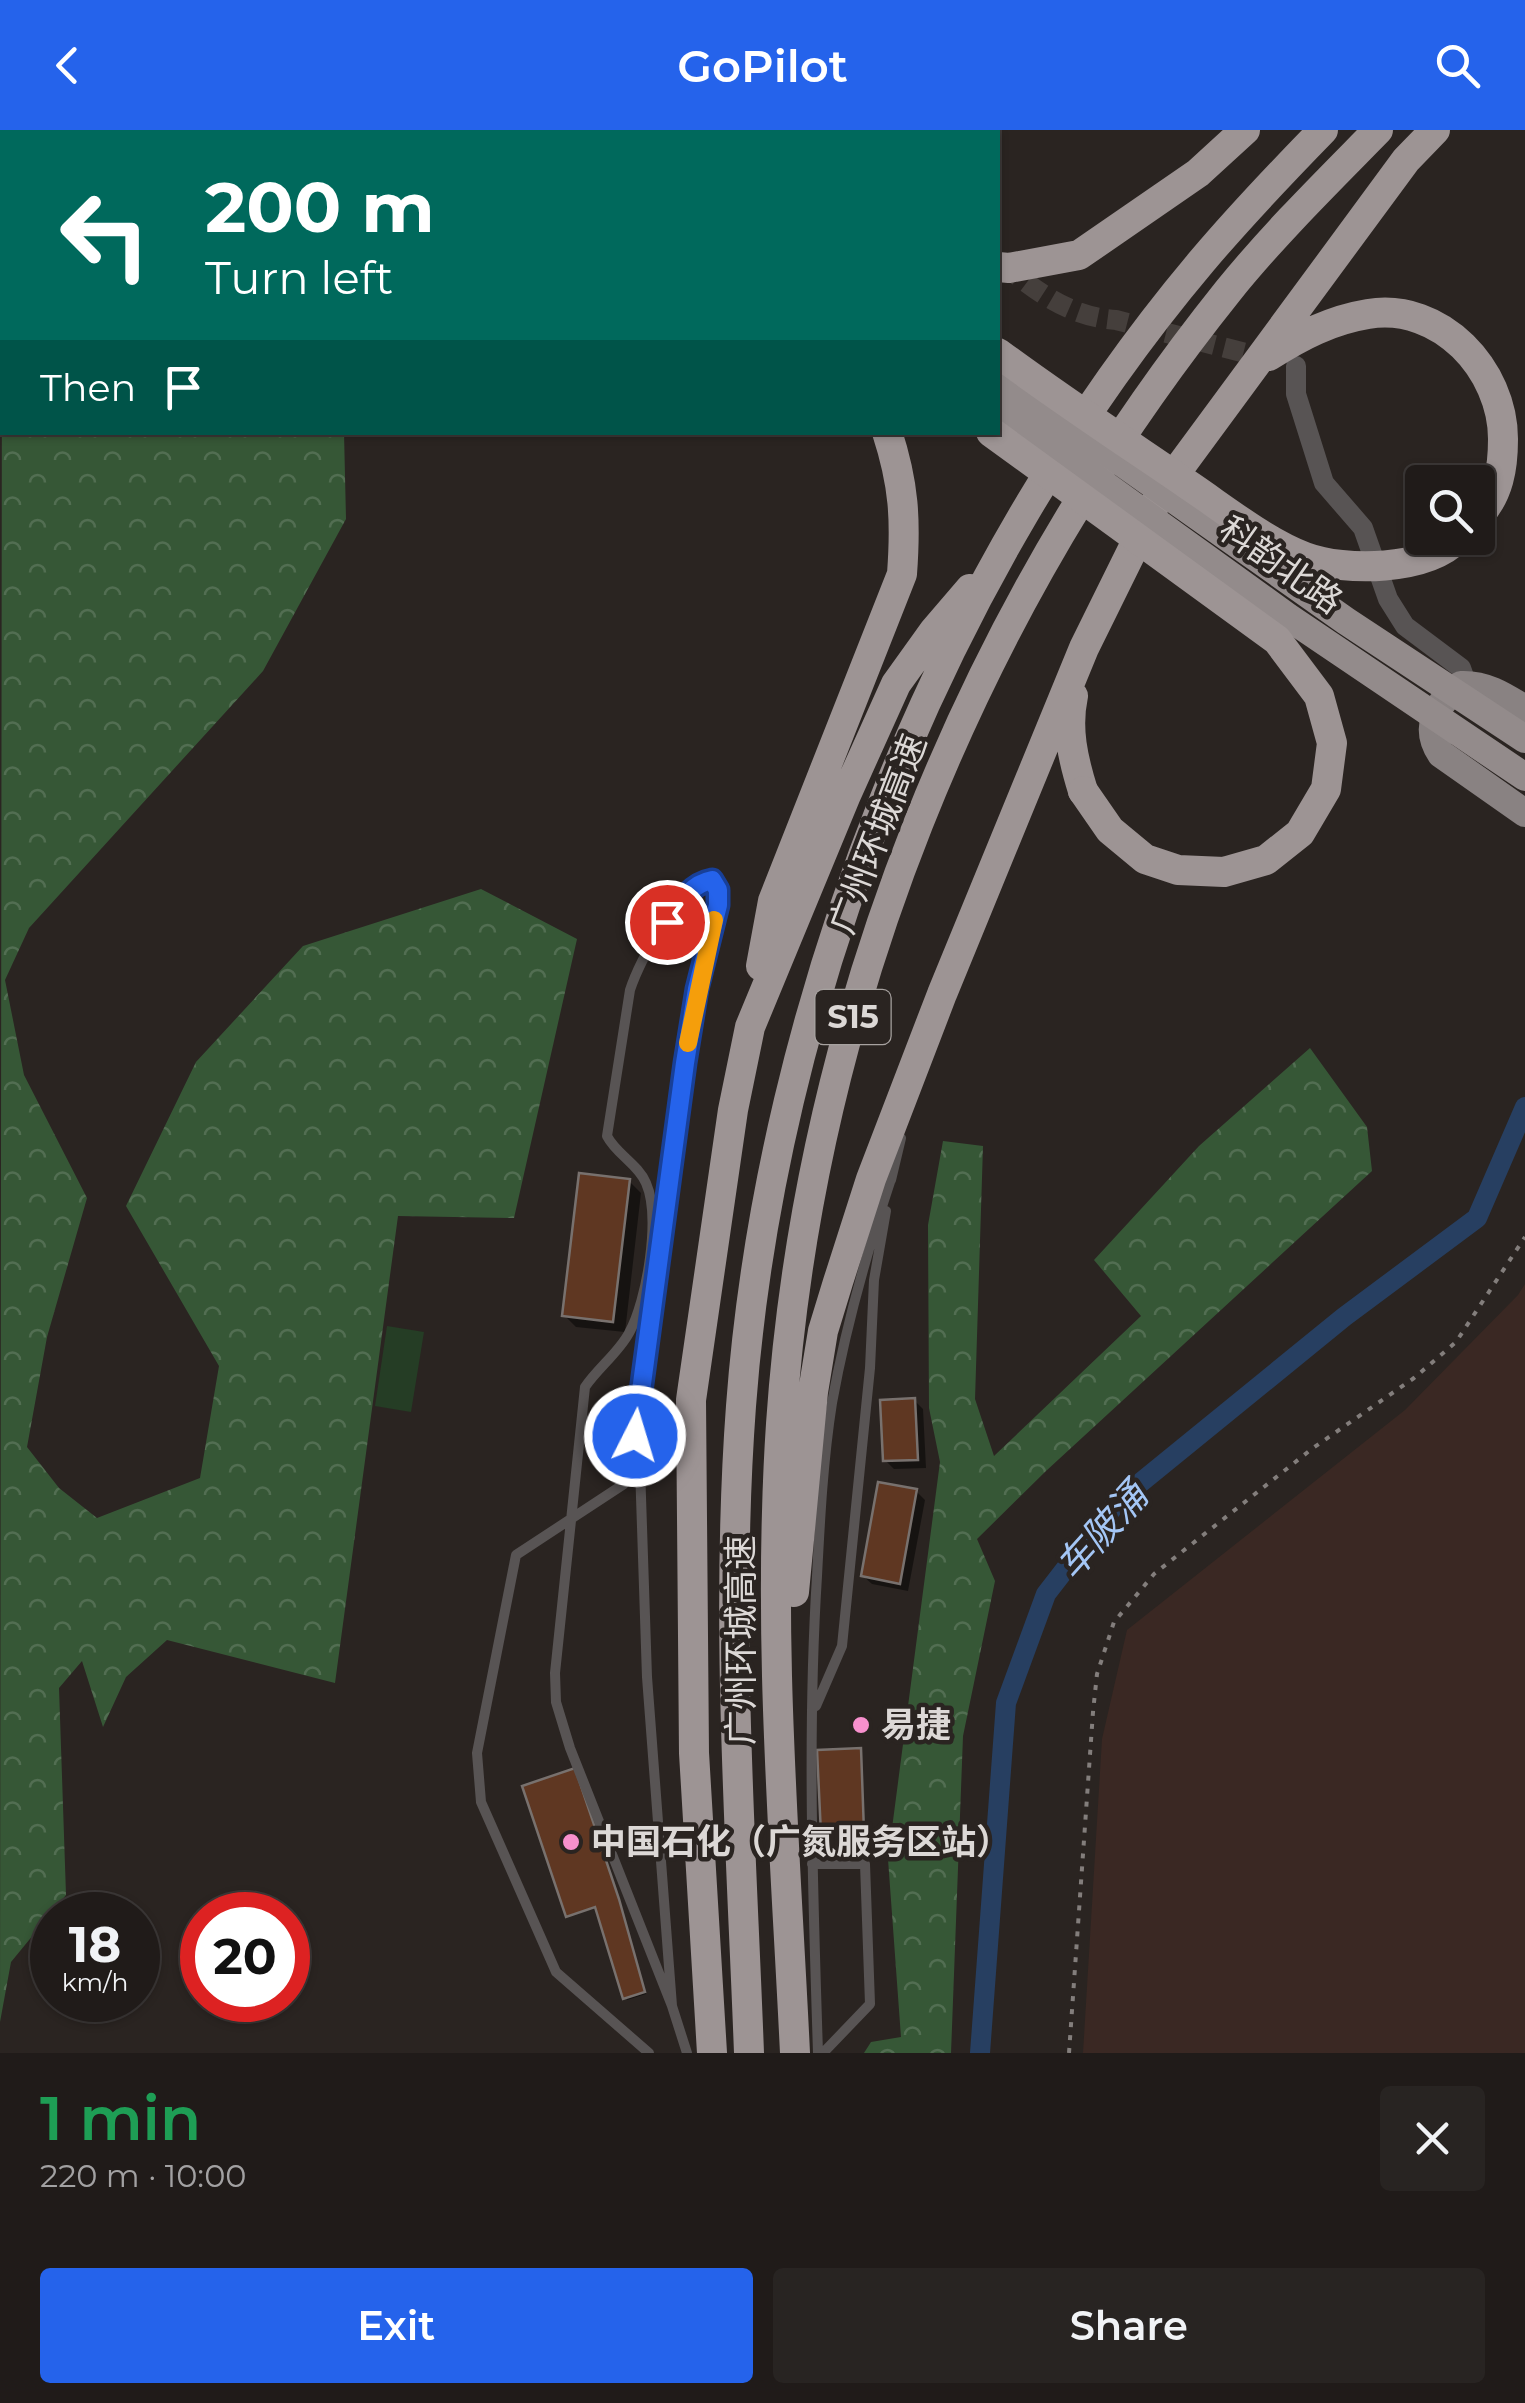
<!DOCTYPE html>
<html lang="en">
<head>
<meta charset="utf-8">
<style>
  :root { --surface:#201b19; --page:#282422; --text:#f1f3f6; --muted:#a2a1a2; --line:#3d3938; --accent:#2563eb }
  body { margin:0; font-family:Montserrat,"Noto Sans SC",sans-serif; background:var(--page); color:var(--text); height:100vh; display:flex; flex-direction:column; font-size:38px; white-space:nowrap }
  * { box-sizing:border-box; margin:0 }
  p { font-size:32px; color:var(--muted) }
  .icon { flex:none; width:55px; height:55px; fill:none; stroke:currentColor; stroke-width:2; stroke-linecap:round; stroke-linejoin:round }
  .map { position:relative; height:1923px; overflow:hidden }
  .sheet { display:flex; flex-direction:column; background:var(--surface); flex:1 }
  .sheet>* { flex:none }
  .top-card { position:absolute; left:0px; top:0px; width:1000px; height:305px; box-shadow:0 2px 8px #0004,0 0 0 2px var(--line); background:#00695c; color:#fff; overflow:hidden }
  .tools { position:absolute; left:1405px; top:335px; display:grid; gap:20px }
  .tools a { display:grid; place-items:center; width:90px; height:90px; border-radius:10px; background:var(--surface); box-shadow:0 2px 8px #0004,0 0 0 2px var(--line); font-size:50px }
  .speed { position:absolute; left:30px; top:1762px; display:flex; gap:20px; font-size:50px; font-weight:700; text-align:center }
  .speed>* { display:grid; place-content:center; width:130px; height:130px; border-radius:50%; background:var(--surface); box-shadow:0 2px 8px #0004,0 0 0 2px var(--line); line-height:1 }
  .speed small { font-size:25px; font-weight:400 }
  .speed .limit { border:15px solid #d22; background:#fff; color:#111 }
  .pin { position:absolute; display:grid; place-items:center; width:85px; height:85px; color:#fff; margin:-42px; border:5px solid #fff; border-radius:50%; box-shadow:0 2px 10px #0007 }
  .me { position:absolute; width:110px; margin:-55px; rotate:5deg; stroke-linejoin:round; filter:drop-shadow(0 0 8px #0008) }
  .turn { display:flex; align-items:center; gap:35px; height:210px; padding:0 40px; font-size:45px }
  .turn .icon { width:130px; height:130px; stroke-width:2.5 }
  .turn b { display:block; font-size:70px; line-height:85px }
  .then { display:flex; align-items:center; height:95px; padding:0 40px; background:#0003; gap:20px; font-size:38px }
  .round { display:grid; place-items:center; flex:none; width:105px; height:105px; border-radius:10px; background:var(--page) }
  .overview { display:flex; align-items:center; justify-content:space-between; height:170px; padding:0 40px }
  h1 { font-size:60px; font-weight:600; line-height:75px; color:#1e9e55 }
  .button { display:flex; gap:20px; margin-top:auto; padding:20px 40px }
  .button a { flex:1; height:115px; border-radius:10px; background:var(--accent); color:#fff; font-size:40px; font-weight:600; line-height:115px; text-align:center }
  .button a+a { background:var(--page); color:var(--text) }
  header { display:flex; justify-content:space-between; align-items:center; height:130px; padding:0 40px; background:var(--accent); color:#fff; font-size:45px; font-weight:600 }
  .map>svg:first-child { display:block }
</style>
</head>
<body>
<header><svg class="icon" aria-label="back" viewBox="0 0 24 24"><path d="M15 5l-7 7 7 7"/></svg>GoPilot<svg class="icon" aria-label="search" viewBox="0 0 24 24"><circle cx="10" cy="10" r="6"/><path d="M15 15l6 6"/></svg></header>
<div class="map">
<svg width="1525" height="1923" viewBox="0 0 1525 1923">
  <defs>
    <pattern id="forest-crowns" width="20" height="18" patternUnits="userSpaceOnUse" patternTransform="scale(2.5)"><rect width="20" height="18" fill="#365736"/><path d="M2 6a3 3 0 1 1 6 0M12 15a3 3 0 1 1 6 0" fill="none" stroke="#526e52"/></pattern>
  </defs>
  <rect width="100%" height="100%" fill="#2a2421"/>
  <path fill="#3a2823" d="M1525 1154V1923H1083L1102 1609 1127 1500 1405 1280 1518 1165Z"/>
  <path fill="#253d25" d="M387 1196 424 1202 411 1282 375 1276Z"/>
  <path fill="url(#forest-crowns)" d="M2 177V302L344 303 346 389 263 541 29 798 5 850 24 945 87 1068 47 1207 27 1317 59 1358 97 1388 200 1348 219 1236 126 1076 196 932 303 816 481 759 577 809 514 1088 398 1086 335 1553 167 1510 126 1547 103 1597 82 1531 59 1558 66 1765 11 1832 0 1892Z
    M1310 918 1367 997 1372 1041 1046 1341 977 1409 995 1451 963 1606 951 1923H864L871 1912 901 1907 888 1729 940 1332 929 1278 928 1095 943 1011 983 1016 975 1269 994 1326 1141 1186 1094 1130 1199 1016Z"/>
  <path fill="#0007" d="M629 1051 641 1063 625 1202 576 1197 564 1185Z
    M914 1270 923 1279 926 1338 894 1339 885 1330Z
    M916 1361 925 1370 908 1461 872 1454 863 1446Z
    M860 1620 865 1704 825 1705 823 1703Z
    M576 1643 620 1773 646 1864 627 1870 598 1778 568 1785Z"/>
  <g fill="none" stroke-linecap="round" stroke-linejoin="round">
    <path stroke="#273f61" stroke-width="20" d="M980 1923 1006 1573 1046 1464 1118 1371 1344 1187 1477 1088 1525 977"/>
  </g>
  <path fill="#5f3722" stroke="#78716e" stroke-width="2.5" d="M579 1043 630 1049 613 1192 562 1186Z
    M915 1268 918 1330 883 1331 880 1270Z
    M878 1352 917 1359 900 1454 861 1446Z
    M861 1618 864 1702 821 1704 817 1620Z
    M575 1638 619 1769 645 1862 623 1869 595 1777 566 1787 522 1656Z"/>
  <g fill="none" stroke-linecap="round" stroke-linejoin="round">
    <path stroke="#453f3c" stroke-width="20" stroke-dasharray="20 10" stroke-linecap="butt" d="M1003 134C1037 162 1070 187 1116 190L1273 230"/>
    <path stroke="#837e7c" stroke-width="4" stroke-dasharray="5 8" stroke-linecap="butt" d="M1069 1923 1093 1582 1097 1544 1114 1492 1154 1444 1313 1318 1414 1248 1456 1212 1525 1107"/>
    <path stroke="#585454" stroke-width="10" d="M891 1050 901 1008
      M816 1576 842 1516 870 1238 874 1150 886 1081
      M812 1734H865L870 1874 823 1923
      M672 1876 570 1618 556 1572 555 1543 585 1257C598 1238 619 1222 629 1203 647 1171 661 1087 646 1053 638 1034 616 1024 607 1006L630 860C640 829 679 757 712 749 727 775 703 831 697 860 670 996 656 1136 637 1274L635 1306 640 1337 647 1547 672 1876 687 1923
      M649 1923 556 1842 481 1672 477 1623 516 1425 624 1354 684 1279
      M818 1923C813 1764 807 1605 817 1446 820 1388 823 1330 832 1273 846 1195 867 1121 892 1046"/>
    <path stroke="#585454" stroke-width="20" d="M827 0 831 2
      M1296 236V264L1324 353 1363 398 1388 469 1405 496 1461 538 1467 555"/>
    <path stroke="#898282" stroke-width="28" d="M1525 579C1504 566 1486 554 1461 555 1437 572 1423 597 1441 624L1525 683"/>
    <path stroke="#938b8b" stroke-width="28" d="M468 0 476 2
      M570 0 576 2"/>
    <path stroke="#9d9494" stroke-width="30" d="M621 0 627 2
      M669 0 682 2
      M998 137 1009 138 1079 125 1198 43 1245 0
      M1269 226C1300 206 1331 190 1368 184 1441 172 1503 240 1503 309 1503 338 1499 364 1478 387
      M1073 566C1066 599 1073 629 1083 661
      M761 836 773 771 902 444C906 390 904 354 887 302
      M794 1462 813 1262 823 1201 838 1152 871 1049 942 864 1084 518 1160 364 1406 30 1435 0
      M712 1923 694 1623 691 1270 733 980 750 897 846 665 896 554 934 501 970 459
      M749 1923C741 1708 725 1491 741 1276 771 873 941 440 1202 131 1241 85 1281 43 1323 0
      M795 1923C785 1714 767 1504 781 1294 809 882 970 483 1228 161 1274 104 1327 52 1378 0"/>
    <path stroke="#938b8b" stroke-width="28" d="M998 245 1346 491 1525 609
      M998 278 1288 487 1525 647"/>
    <path stroke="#9d9494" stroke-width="30" d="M998 223C1060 269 1124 311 1187 354 1223 378 1265 412 1305 427 1345 442 1427 441 1458 408
      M991 302 1277 510 1319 566 1332 613 1326 659 1300 703 1266 730 1224 742 1178 740 1145 729 1110 700 1083 661"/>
  </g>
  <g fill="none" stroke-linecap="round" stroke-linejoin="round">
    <g stroke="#184099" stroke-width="25">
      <path id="route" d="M635 1306 685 933 697 859 718 775V760L712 750C690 754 679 774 667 792"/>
    </g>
    <use href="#route" stroke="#2563eb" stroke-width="18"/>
    <path stroke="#f59e0b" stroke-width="18" d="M688 913 714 790"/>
  </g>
  <g fill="#f790cd" stroke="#2a2421" stroke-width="4">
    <circle cx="861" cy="1595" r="10"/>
    <circle cx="571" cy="1712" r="10"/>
  </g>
  <g text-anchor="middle" stroke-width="9" stroke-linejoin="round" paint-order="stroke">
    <rect fill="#2a2421" stroke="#a7a2a0" stroke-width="2.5" x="815.5" y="860" width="75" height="54" rx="8"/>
    <g font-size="32" font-weight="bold" fill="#dcd8d6">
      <text x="853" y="898">S15</text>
    </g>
    <g font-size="35" fill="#dcd8d6" stroke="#2a2421">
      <text transform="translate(1281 435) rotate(35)" y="12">科韵北路</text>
      <text transform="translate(878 704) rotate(-69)" y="12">广州环城高速</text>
      <text transform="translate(741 1510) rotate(-90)" y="12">广州环城高速</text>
    </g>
    <g font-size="35" font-weight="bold" fill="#dcd8d6" stroke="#2a2421" text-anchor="start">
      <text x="881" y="1607">易捷</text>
      <text x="591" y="1724">中国石化（广氮服务区站）</text>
    </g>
    <g font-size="38" font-style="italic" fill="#a4c6f5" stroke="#2a2421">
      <text transform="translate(1102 1401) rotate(-48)" y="13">车陂涌</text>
    </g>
  </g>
</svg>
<div class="tools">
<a><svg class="icon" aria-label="search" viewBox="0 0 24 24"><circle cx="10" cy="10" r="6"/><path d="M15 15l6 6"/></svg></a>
</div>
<div class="speed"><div>18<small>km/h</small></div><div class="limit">20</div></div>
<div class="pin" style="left:667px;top:792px;background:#d93025"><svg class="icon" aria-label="arrive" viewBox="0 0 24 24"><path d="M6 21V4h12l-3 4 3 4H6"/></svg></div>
<svg class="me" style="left:635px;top:1306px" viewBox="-20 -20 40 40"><circle r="17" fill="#2563eb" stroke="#fff" stroke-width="3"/><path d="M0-11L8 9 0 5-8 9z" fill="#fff"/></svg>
<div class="top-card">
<div class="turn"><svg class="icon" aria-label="left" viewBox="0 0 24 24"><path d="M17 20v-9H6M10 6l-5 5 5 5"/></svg><div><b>200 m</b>Turn left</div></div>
<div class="then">Then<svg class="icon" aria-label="arrive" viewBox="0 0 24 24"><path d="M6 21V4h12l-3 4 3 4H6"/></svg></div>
</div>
</div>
<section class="sheet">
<div class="overview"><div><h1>1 min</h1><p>220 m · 10:00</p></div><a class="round"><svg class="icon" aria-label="close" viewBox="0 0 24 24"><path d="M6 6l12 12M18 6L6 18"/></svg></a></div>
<div class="button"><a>Exit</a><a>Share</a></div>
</section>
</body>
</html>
